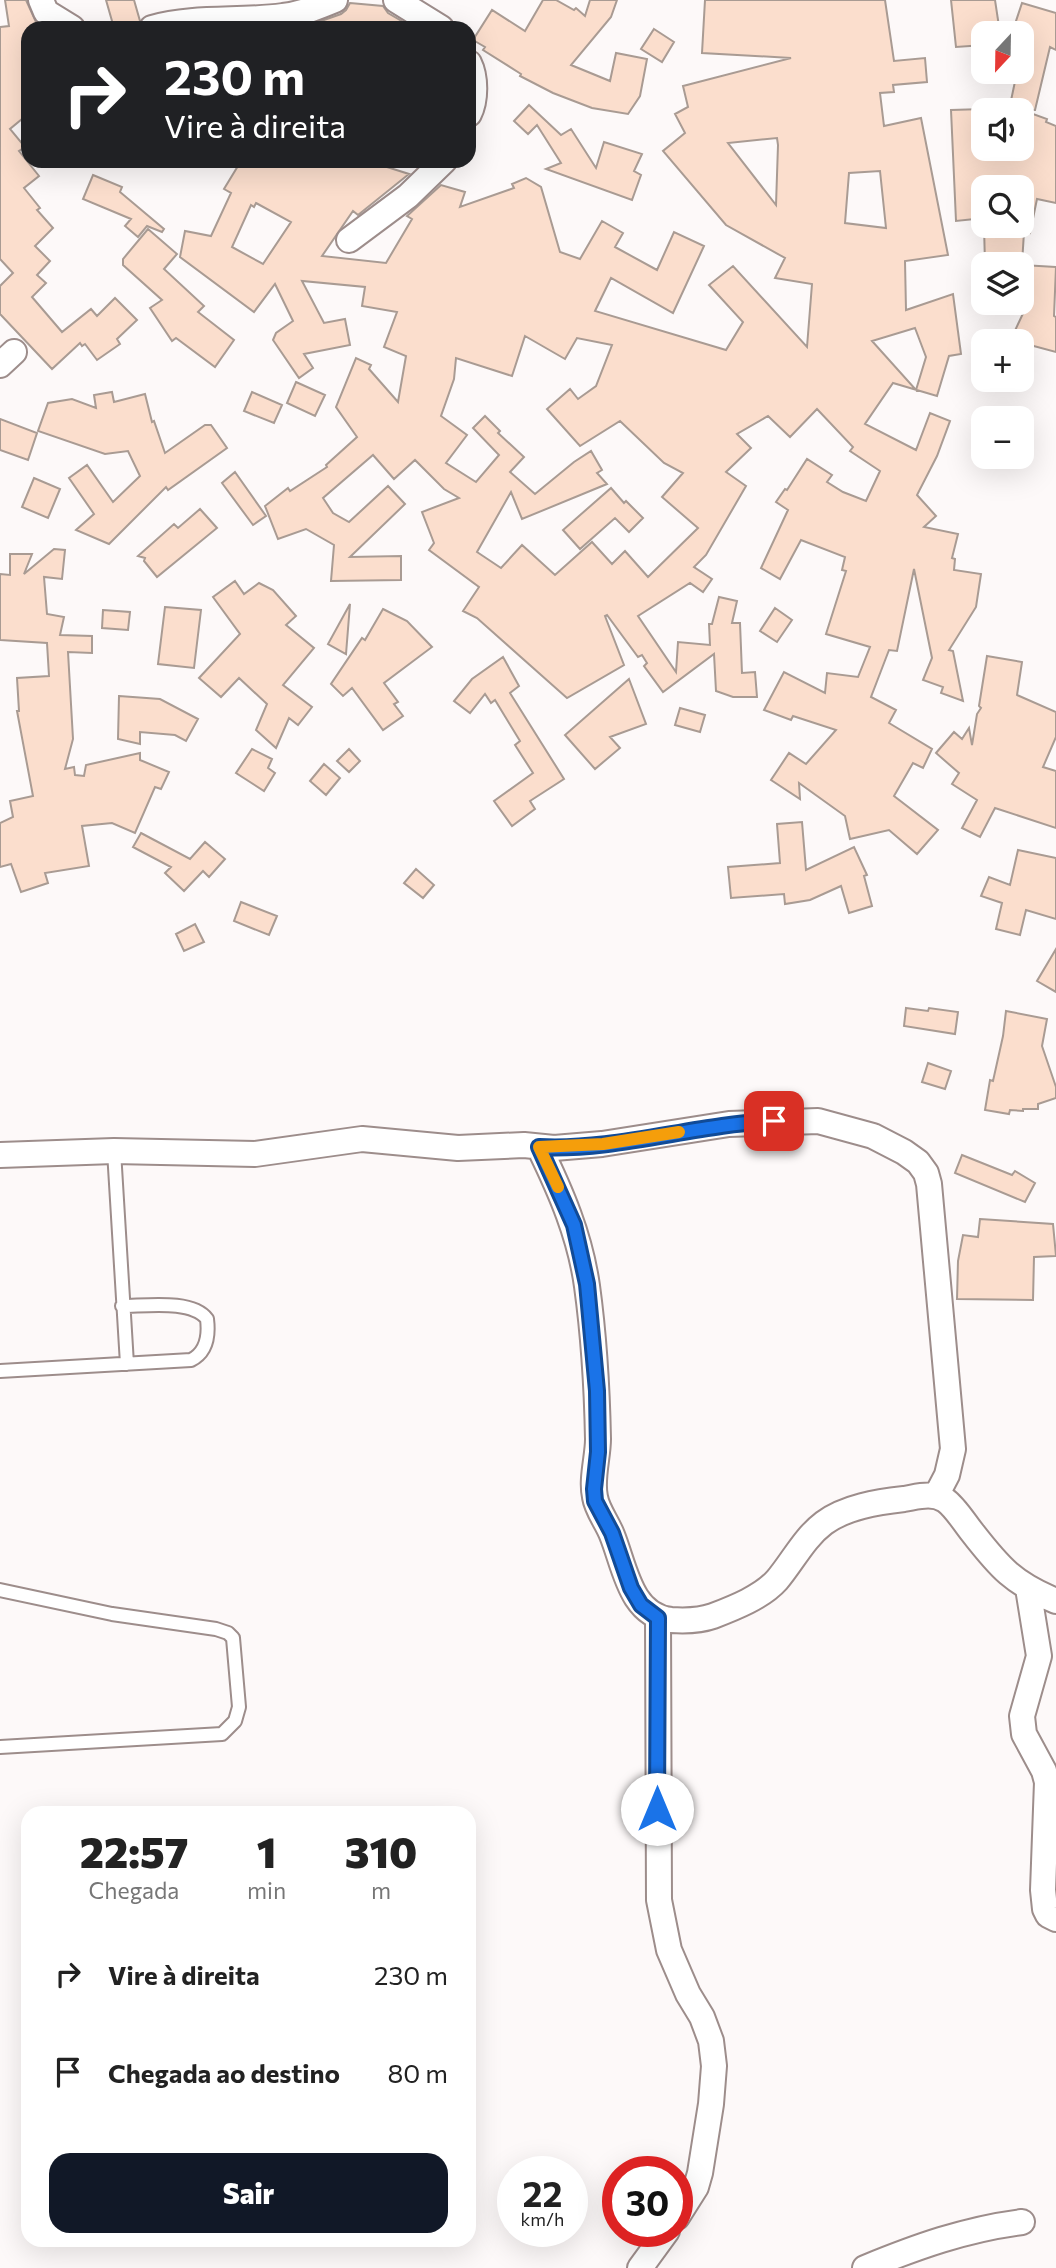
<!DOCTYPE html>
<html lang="pt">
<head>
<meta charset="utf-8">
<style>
  :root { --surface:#fff; --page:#f6f6f6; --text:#222; --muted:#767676; --accent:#111827 }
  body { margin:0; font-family:Commissioner,sans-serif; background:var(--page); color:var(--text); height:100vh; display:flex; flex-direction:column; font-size:26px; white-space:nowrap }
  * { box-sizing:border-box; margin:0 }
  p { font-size:23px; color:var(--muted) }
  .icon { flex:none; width:38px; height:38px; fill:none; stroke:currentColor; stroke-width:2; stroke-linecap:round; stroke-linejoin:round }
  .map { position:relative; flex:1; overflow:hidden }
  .sheet { position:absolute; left:21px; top:1806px; width:455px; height:441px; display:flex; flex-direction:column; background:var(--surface); border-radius:21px; box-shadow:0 7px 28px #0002 }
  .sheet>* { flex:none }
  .top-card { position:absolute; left:21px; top:21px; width:455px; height:147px; border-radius:21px; box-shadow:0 7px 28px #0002; background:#202124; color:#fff; overflow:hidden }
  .needle { width:46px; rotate:202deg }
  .buttons { position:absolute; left:971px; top:21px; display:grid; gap:14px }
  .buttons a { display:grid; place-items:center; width:63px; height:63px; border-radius:14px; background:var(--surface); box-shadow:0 7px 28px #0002; font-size:35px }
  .speed { position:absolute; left:497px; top:2156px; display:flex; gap:14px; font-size:35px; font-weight:700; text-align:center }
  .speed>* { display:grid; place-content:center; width:91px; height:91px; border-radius:50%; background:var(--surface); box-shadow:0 7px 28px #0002; line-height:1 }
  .speed small { font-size:18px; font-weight:400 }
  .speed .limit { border:10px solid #d22; background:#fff; color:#111 }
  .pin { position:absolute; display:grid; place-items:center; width:60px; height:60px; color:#fff; margin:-30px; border-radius:14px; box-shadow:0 4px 10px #0006 }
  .me { position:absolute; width:77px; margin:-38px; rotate:0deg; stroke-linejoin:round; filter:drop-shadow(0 0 5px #0008) }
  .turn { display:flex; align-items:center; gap:24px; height:147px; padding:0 28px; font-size:32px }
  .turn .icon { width:91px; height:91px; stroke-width:2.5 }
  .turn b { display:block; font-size:49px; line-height:60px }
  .eta { display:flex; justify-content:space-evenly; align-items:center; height:119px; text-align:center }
  .eta b { font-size:42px; font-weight:800; line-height:49px }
  .cta { display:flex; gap:14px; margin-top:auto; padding:14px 28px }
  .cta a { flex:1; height:80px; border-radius:21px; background:var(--accent); color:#fff; font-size:28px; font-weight:800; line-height:80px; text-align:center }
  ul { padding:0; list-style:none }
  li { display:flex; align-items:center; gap:21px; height:98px; padding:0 28px }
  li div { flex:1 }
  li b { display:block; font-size:26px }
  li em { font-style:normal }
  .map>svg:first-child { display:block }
</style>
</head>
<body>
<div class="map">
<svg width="1056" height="2268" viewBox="0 0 1056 2268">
  <rect width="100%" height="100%" fill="#fdf9f9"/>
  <path fill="#fbdecd" stroke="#a99b93" stroke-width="2" fill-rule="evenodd" d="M5 0H26L36 22V28H28V114L10 129 25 147 19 151 39 176 24 188 40 208 37 210 53 228 35 246 50 261 37 275 46 283 32 297 62 332 91 309 97 316 115 298 137 320 117 339 120 344 97 360 85 344 82 346 80 343 52 369 0 314V286L13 273 0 259V27L9 26Z
    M106 0H134L140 21 138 27 114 28Z
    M543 0H556L574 10 576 8 585 16 590 0H617L611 17 571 65 610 81 616 53 647 59 640 96 628 114 592 108 553 93 520 76 521 74 483 50 485 47 473 40 492 10 525 31Z
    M705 0H885L894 61 925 58 927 82 893 85 894 92 880 93 884 126 921 118 948 255 905 261 906 310 953 294 961 354 949 356 937 396 893 383 865 424 916 450 930 413 950 421 937 456 917 495 936 516 924 527 958 534 952 558 955 559 954 570 981 574 976 607 949 650 953 651 963 701 941 693 943 687 923 680 932 658 914 569 897 651 889 650 871 697 896 710 889 723 932 749 923 768 913 763 894 796 938 830 917 854 889 830 850 839 845 816 799 783 800 799 771 780 789 753 806 764 836 730 793 716 791 720 764 710 784 672 825 693 827 673 858 677 870 647 826 634 846 571 842 570 845 557 801 540 780 579 761 568 788 510 776 502 785 489 787 490 807 459 832 475 827 482 843 492 866 501 880 471 850 451 853 447 817 409 790 437 768 416 737 434 751 448 726 472 746 486 706 555 694 567 712 579 703 592 690 583 638 616 676 672 678 642 710 645 709 624H712L719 597 737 601 732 623H740L742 673 755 672 757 697H733L716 691 714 654 663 692 644 666 647 663 642 655 638 657 607 615 605 616 624 665 567 698 477 618 463 611 479 587 429 550 434 543 422 512 459 498 444 489 415 460 394 479 373 455 323 498 333 513 349 522 388 486 405 504 350 557 401 556V580L331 581 334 545 306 529 278 539 265 506 288 488 290 491 327 467 326 465 357 437 336 407 356 358 371 365 369 369 398 402 406 356 384 347 397 312 362 306 365 287 302 281 324 323 345 319 350 345 304 354 313 368 299 378 273 340 276 333 293 321 275 284 254 312 180 257 185 231 211 236 231 193 224 189 241 161H368L409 174 358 215 353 211 322 256 386 263 412 219 407 216 441 185 465 192 460 207 514 188 512 184 526 178 541 187 560 252 580 259 602 221 623 233 615 247 657 270 674 232 704 246 673 313 611 278 595 311 726 350 743 322 709 285 733 266 807 347 812 284 775 278 785 258 726 225 663 151 685 133 675 114 688 107 683 86 791 58 702 53ZM777 138 778 145 776 205 728 143ZM880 171 886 228 845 223 849 173ZM256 203 291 222 263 264 232 247 251 205 254 207ZM915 328 926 357 916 390 872 341ZM525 336 565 359 577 338 612 345 596 386 578 399 570 389 547 409 580 446 620 421 664 463 683 473 662 497 698 528 648 577 625 551 612 564 592 542 555 575 522 545 501 568 477 552 511 492 522 519 607 484 597 473 602 470 591 451 574 462 535 494 510 472 524 457 498 433 500 431 485 416 473 428 499 455 476 482 446 463 467 435 441 416 454 379 456 358 512 376Z
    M951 0H995L1000 33H984V45L956 47Z
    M350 3 383 6 388 13 405 23 404 28H301L341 14 346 10Z
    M1022 3 1056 13V50L1050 47 1035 110H1009L1017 72H1022V33H1012Z
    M654 29 674 42 662 62 641 49Z
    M529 105 561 135 571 129 596 168 604 142 642 154 634 171 641 175 632 200 546 169 561 163 537 125 528 134 514 121Z
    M984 109V149H1022V110L1047 119 1046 122 1056 126V203L1037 199 1030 233 1024 232 1022 264H985L984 226H1022V187H984V218L956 221 951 110Z
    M93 175 122 187 120 192 164 229 162 232 147 226 138 237 125 226 131 219 83 199Z
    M148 229 177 254 164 269 204 306 198 312 234 340 215 367 176 338 172 341 150 308 162 300 123 265V259Z
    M1022 265 1056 267 1054 316 1056 317V352L1030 345 1012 337 1027 305 1022 303Z
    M296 382 325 395 315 416 287 403Z
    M112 392 114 402 145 394 152 422 154 421 165 453 205 425H211L227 448 168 490 166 487 109 544 76 530 94 514 69 478 87 465 113 502 140 476 128 451 105 454 38 431 48 403 72 399 96 408 94 395Z
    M252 392 282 405 274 423 244 411Z
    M0 419 37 433 28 460 0 450Z
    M235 472 266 516 253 525 222 483Z
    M34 478 60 489 48 518 22 507Z
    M611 488 624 503 626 501 643 518 629 532 615 518 580 549 563 530Z
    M200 509 217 528 157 577 144 561 145 558 138 556 174 524 178 528Z
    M54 549 65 550 62 579 44 577 47 614 64 617 60 635 92 636V653L68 652 73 739 65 769 74 767 75 775 84 776 86 765 140 753V760L169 772 161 789 155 787 135 833 112 823 82 826 89 866 45 873 48 883 21 892 11 864 0 867V823L13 817 10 801 33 796 17 711H19L17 678 49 676 47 643 0 640V574L10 575V554H32L24 574Z
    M235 581 244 594 259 583 273 590 296 616 286 625 314 648 283 685 312 707 298 725 289 718 276 748 256 730 267 704 239 678 221 697 199 678 240 634 213 597Z
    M350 604 346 654 328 644Z
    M165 607 201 610 194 668 158 664Z
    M775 608 792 620 777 642 760 631Z
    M383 609 407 621 432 647 384 683 398 702 394 704 403 716 383 730 352 688 343 696 331 684 362 638 365 640Z
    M103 610 130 612 128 630 102 628Z
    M987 656 1022 662 1017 695 1056 712V737L1043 767 1056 771V828L995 808 980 837 962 828 977 800 952 784 959 773 936 753 954 732 962 739 969 728 972 745 977 714 981 708 979 706Z
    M503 657 519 686 510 693 564 779 530 801 535 809 512 826 494 801 533 773 515 745 520 741 495 700 491 703 485 694 470 713 454 701 472 679Z
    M629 679 646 724 610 737 620 748 595 769 565 735Z
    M119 696 160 699 198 719 186 741 175 735 140 732V744L118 739Z
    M680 708 705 715 700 732 675 725Z
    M252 749 272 759 268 768 275 773 264 791 236 773Z
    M349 749 360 761 349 772 337 761Z
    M324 764 340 778 326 795 310 781Z
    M802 822 806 870 854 847 867 875 864 876 872 906 849 913 841 886 810 900 785 904 784 894 731 898 728 867 780 863 777 824Z
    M141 833 190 859 205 842 225 859 209 877 203 871 184 891 165 873 171 867 133 847Z
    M1018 850 1056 858V919L1026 910 1020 935 996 929 1002 903 981 896 989 877 1010 885Z
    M416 869 434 885 423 898 404 883Z
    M241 902 277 916 269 935 234 921Z
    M195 924 204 942 184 951 176 934Z
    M1056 949V992L1037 981Z
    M906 1008 928 1011 929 1008 958 1012 955 1034 904 1026Z
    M1006 1011 1047 1019 1042 1046 1056 1087V1098L1038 1104V1109H1023V1111L1010 1110 1009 1114 985 1110 990 1080 993 1081 1003 1036Z
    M928 1063 951 1071 945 1089 922 1082Z
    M962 1155 1012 1175 1015 1171 1035 1183 1025 1202 955 1173Z
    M980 1219 1053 1224 1056 1256 1034 1257 1033 1300 957 1299 958 1261 963 1235 978 1237Z"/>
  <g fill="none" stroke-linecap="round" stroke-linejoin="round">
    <g stroke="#9d8d8b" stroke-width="16">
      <path id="lane" d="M114 1151 127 1364
        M0 1371 191 1360C207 1352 209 1335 207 1319 192 1299 145 1306 122 1306
        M0 1590 112 1614 216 1629 228 1633 233 1638 239 1707 235 1721 222 1734 0 1747"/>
    </g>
    <g stroke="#9d8d8b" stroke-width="28">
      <path id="street" d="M41 0 46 12 72 28
        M396 0 441 28
        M152 28C195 16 239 22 283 16 301 14 318 7 335 0
        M469 63C476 77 476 100 469 114
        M349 240 408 196 444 161
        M0 365 14 352
        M539 1147C561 1192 580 1236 587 1286 594 1337 597 1388 598 1439 598 1457 591 1479 595 1497 597 1510 607 1522 612 1535 625 1567 630 1615 671 1620 686 1621 699 1621 713 1616 734 1608 762 1597 777 1580 793 1561 804 1538 824 1523 846 1507 877 1502 904 1499 917 1497 932 1492 945 1500 955 1507 964 1522 972 1532 1000 1568 1013 1583 1056 1601
        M0 1155 114 1151 255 1154 362 1139 458 1148 524 1145 554 1148 602 1144 729 1124 818 1121 873 1136 904 1152 918 1162 926 1173 929 1184 953 1449 947 1475 936 1496
        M1028 1588 1039 1656 1022 1716 1024 1734 1044 1771 1047 1782 1043 1890 1045 1909 1048 1915 1056 1919
        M658 1618 659 1900 669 1950 688 1994 702 2017 711 2041 714 2066 711 2104 700 2173 696 2187 677 2217
        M640 2268 667 2231
        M865 2268C916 2247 966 2229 1022 2222"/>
    </g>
    <use href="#lane" stroke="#fff" stroke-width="12"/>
    <use href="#street" stroke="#fff" stroke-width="24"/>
  </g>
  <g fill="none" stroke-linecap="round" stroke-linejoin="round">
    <g stroke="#114b97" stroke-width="18">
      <path id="route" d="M657 1809 658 1618 641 1605 631 1588 612 1533 595 1501 594 1489 598 1452 597 1391 587 1284 574 1225 539 1147C618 1151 695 1124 774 1121"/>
    </g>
    <use href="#route" stroke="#1a73e8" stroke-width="12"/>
    <path stroke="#f59e0b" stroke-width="12" d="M558 1187 539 1147 603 1144 679 1132"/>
  </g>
</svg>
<div class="buttons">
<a><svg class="needle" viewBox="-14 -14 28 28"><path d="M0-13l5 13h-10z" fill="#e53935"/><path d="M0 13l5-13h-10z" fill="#767676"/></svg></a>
<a><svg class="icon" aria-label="sound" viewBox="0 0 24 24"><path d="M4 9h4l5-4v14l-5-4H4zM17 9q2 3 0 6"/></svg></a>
<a><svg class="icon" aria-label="search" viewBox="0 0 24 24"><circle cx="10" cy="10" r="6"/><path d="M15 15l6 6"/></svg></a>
<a><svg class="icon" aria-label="layers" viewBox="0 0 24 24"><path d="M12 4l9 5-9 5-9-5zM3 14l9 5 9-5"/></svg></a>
<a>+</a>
<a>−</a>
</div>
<div class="speed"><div>22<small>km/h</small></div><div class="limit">30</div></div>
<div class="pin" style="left:774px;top:1121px;background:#d93025"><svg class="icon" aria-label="arrive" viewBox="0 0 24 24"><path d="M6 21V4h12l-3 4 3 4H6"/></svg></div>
<svg class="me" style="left:657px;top:1809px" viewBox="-20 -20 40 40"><circle r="19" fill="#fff"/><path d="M0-13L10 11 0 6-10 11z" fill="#1a73e8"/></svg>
<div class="top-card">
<div class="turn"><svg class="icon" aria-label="right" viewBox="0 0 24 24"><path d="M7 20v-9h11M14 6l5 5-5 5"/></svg><div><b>230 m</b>Vire à direita</div></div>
</div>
<section class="sheet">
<div class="eta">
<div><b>22:57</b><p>Chegada</p></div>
<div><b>1</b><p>min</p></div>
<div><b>310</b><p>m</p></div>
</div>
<ul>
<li><svg class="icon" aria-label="right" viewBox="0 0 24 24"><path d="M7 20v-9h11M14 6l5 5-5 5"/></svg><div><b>Vire à direita</b></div><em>230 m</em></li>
<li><svg class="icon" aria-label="arrive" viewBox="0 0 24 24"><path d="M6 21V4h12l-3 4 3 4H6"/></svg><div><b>Chegada ao destino</b></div><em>80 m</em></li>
</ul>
<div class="cta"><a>Sair</a></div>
</section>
</div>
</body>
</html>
